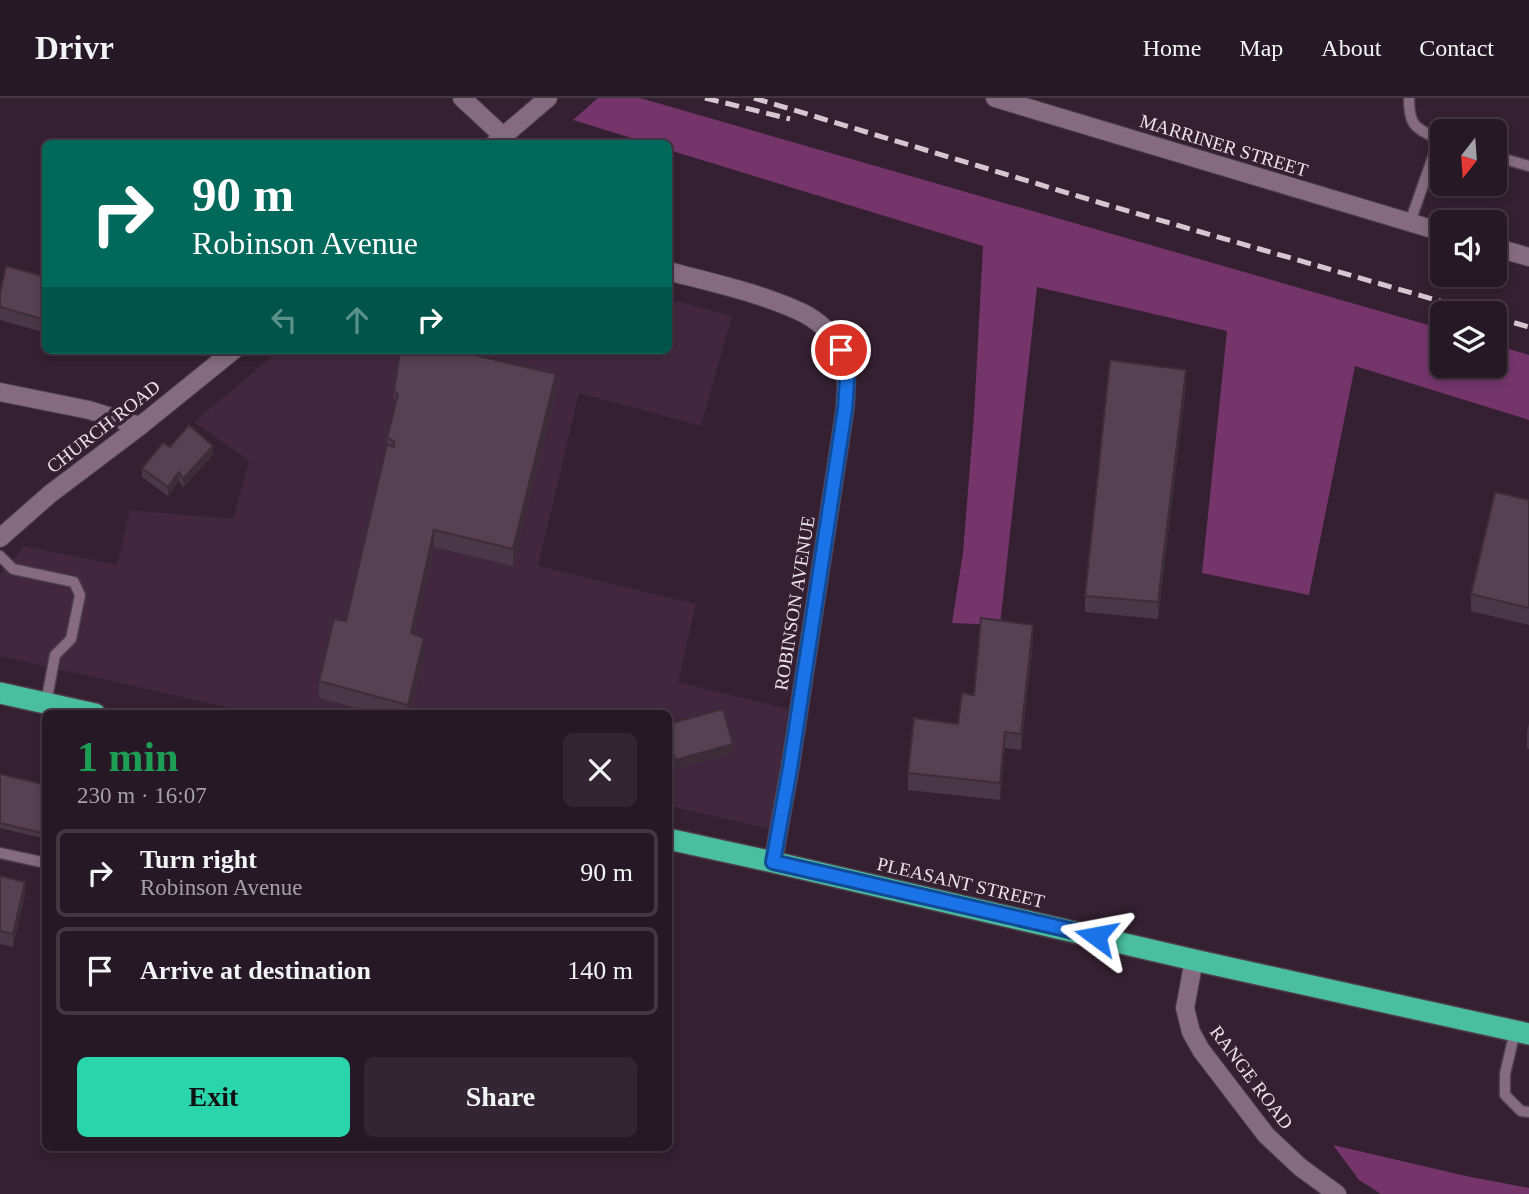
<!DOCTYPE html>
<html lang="en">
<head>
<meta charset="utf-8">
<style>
  :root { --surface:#271825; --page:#332532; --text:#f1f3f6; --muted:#a4a0a7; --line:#433742; --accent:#2ad5ac }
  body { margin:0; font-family:Georgia,serif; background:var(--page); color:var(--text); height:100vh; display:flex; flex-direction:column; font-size:26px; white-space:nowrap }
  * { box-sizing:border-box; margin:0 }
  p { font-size:23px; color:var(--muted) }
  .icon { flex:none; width:38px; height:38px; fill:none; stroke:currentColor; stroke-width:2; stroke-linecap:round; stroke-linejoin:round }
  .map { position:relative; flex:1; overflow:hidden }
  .panel { position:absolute; left:42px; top:612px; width:630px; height:441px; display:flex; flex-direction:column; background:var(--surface); border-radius:10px; box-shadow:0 4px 10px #0003,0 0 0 2px var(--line) }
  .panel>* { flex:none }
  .banner { position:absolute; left:42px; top:42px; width:630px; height:214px; border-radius:10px; box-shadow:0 4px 10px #0003,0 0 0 2px var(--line); background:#00695c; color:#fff; overflow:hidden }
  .needle { width:46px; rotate:197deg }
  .fabs { position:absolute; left:1430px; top:21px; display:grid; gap:14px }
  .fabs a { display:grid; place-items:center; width:77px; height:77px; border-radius:10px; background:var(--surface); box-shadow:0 4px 10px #0003,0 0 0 2px var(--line); font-size:35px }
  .pin { position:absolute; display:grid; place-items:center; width:60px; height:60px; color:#fff; margin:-30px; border:4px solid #fff; border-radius:50%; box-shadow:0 2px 7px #0007 }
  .me { position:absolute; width:77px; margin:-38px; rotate:283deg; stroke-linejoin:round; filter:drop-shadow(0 0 5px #0008) }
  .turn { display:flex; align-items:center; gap:24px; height:147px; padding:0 35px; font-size:32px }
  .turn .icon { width:91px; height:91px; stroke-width:2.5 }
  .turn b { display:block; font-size:49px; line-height:60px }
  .lanes { display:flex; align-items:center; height:66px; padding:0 35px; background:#0003; justify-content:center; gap:35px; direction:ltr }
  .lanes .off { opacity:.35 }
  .round { display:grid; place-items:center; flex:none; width:74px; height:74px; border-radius:10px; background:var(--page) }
  .head { display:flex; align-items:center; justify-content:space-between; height:119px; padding:0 35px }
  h1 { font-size:42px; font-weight:800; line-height:52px; color:#1e9e55 }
  .primary-button { display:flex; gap:14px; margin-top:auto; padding:14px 35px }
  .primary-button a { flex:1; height:80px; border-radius:10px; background:var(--accent); color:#111; font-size:28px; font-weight:800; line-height:80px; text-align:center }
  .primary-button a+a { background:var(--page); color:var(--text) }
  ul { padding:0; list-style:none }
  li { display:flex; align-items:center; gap:21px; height:88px; margin:0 14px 10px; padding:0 21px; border:4px solid var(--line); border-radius:10px }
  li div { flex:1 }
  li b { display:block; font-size:26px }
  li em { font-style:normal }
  header { display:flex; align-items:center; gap:42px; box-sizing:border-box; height:98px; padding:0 35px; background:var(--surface); border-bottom:2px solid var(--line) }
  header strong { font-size:33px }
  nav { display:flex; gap:38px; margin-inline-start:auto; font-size:24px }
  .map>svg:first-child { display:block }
</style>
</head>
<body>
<header>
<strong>Drivr</strong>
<nav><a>Home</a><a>Map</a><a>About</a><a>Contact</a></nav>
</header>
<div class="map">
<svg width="1529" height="1096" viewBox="0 0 1529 1096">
  <rect width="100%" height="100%" fill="#342031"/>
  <path fill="#42283e" d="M669 201 732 218 701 328 579 295 538 468 696 506 678 584 788 611 771 731 669 708 668 616H257L0 558V477L24 448 117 467 130 412 233 421 249 363 194 324 280 252H668Z"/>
  <path fill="#75356b" d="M598 0H640L1442 231V268H1494L1495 247 1529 257V322L1355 268 1309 497 1202 475 1227 233 1037 189 1000 527 952 525 963 455 974 318 983 148 669 52 668 46 648 45 573 22Z
    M1333 1047 1466 1078 1529 1090V1096H1381L1359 1082Z"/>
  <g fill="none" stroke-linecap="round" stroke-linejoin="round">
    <g stroke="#4e3d4b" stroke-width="13">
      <path id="lane" d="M1409 0C1409 29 1415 29 1439 42
        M1494 58 1529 68
        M1410 124 1439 42 1442 43
        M0 458 13 471 74 484 80 497 71 541 55 557 46 605
        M0 755 46 765
        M1515 933 1505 976V997L1521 1013 1529 1014"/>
    </g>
    <g stroke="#4e3d4b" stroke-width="20">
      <path id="street" d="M462 0 503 38
        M995 0 1442 134
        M1494 149 1529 159
        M668 173C713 185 761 195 803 215 817 222 835 237 841 252 849 269 846 292 845 311L790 670 773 764
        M0 294 89 312 140 328
        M1194 862 1185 910 1191 934 1201 952 1266 1037 1300 1069 1337 1096"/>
    </g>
    <g stroke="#4e3d4b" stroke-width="20">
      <path id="secondary" d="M494 46 548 0
        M0 440 50 396 140 328 234 252"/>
    </g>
    <g stroke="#4e3d4b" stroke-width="24">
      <path id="highway" d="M0 595 95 616
        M668 741 773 764 1194 862 1529 936"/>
    </g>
    <use href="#lane" stroke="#846b7f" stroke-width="10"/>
    <use href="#street" stroke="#846b7f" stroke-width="18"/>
    <use href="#secondary" stroke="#846b7f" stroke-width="18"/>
    <use href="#highway" stroke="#4abf9f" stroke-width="21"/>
    <path stroke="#d5c6d2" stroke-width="5" stroke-dasharray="14 7" stroke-linecap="butt" d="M705 0 790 21
      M754 0 1104 106 1481 215
      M1494 219 1529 229"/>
  </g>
  <path fill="#4a3747" d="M46 179V235L0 222V196Z
    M1186 288 1158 521 1085 514V498Z
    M394 293H556L513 468 434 449 414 537 424 557 410 616H380L319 600V583L346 523 387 348V340L395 310Z
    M170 349 213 357 183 390 179 383 168 398 142 379V370Z
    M1529 402V527L1471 513V496Z
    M1033 544 1021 652 1005 650 1000 702 908 692V675L958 626 974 597Z
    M1529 625V651L1527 650V634Z
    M668 626 733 655 675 671 668 648Z
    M0 676 46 687V741L0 730Z
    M0 778 25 797 13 849 0 846Z"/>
  <path fill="#3c2d39" d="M1186 272V288L1158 521V504Z
    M556 276V293L513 468V451Z
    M213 348V357L183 390V381Z
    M179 374V383L168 398V389Z
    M434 432V449L411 552V535Z
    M1033 527V544L1021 652V636Z
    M424 540V557L410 616H408V607Z
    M1005 634V650L1000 702V685Z
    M733 646V655L675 671V662Z
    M25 784V797L13 849V836Z"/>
  <path fill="#564052" stroke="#3c2d39" stroke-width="2" d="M6 168 46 179V222L0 209V196Z
    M400 252H454L556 276 513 451 434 432 411 535 424 540 408 607 319 583 334 521 346 523 387 346 394 349V343L387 340 398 296 394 293Z
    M1110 262 1186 272 1158 504 1085 498Z
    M189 327 213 348 183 381 179 374 168 389 142 370 163 345 170 349Z
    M1495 394 1529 402V510L1471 496Z
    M981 520 1033 527 1021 636 1005 634 1000 685 908 675 914 620 958 626 962 595 974 597Z
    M723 611 733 646 675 662 668 639V626Z
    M0 676 46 687V736L0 725Z
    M0 778 25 784 13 836 0 833Z"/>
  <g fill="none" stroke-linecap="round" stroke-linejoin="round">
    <g stroke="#114b97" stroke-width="18">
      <path id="route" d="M841 252 847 282 845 311 790 670 773 764 1096 838"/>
    </g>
    <use href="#route" stroke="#1a73e8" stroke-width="12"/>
  </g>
  <g text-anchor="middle" stroke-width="7" stroke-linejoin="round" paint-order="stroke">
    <g font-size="19" fill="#eee0eb" stroke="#342031">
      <text transform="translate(1224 47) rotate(17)" y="7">MARRINER STREET</text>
      <text transform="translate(103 328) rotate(-38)" y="7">CHURCH ROAD</text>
      <text transform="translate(794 505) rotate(-81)" y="7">ROBINSON AVENUE</text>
      <text transform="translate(961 784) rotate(13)" y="7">PLEASANT STREET</text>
      <text transform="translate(1252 979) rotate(53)" y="7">RANGE ROAD</text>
    </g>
  </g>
</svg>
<div class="fabs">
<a><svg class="needle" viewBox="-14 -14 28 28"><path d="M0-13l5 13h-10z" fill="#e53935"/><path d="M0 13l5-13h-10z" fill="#a4a0a7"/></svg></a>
<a><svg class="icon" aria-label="sound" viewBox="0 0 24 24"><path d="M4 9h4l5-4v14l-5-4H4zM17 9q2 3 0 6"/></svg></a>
<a><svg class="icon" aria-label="layers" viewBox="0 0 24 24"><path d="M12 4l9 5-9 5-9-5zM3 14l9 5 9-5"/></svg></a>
</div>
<div class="pin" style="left:841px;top:252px;background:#d93025"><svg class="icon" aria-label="arrive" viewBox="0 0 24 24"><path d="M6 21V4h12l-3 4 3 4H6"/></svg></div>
<svg class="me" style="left:1096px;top:838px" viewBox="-20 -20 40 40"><path d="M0-17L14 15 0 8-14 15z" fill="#1a73e8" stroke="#fff" stroke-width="4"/></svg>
<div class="banner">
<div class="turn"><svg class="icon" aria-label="right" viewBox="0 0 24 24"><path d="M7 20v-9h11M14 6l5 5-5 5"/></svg><div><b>90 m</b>Robinson Avenue</div></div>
<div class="lanes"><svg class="icon off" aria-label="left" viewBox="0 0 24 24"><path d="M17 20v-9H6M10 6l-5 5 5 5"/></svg><svg class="icon off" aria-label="ahead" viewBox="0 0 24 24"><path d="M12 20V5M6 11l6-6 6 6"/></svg><svg class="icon" aria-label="right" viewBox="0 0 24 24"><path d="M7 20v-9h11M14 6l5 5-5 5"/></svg></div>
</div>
<section class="panel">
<div class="head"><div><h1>1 min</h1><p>230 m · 16:07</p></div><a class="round"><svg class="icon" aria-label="close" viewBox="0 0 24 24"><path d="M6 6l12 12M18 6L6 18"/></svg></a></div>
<ul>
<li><svg class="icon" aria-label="right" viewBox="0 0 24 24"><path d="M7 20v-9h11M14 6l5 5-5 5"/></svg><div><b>Turn right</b><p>Robinson Avenue</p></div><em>90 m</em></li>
<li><svg class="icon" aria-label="arrive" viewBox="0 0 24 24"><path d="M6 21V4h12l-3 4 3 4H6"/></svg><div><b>Arrive at destination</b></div><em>140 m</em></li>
</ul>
<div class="primary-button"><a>Exit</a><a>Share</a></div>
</section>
</div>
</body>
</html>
